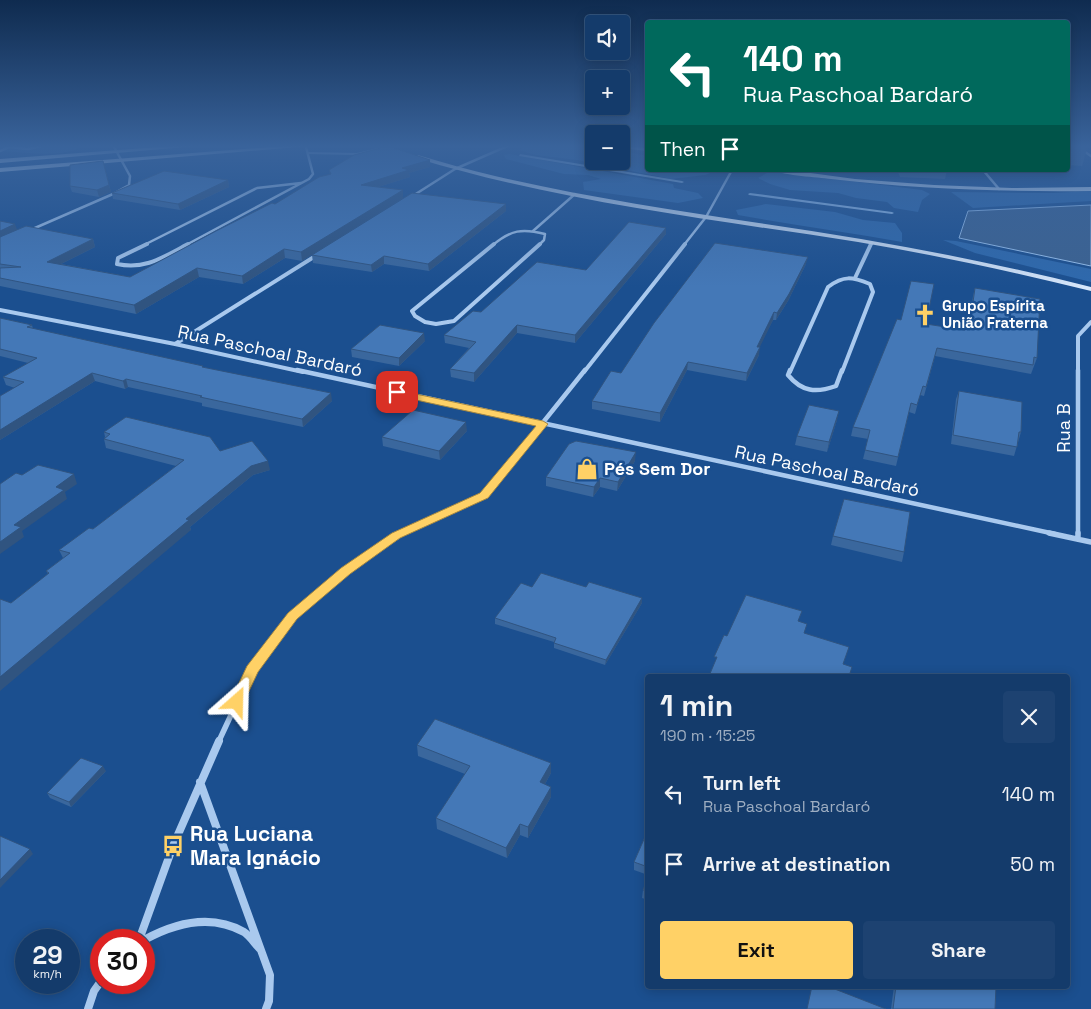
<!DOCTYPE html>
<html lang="en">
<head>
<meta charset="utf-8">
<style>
  :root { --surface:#143b6b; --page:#1d4271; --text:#f1f3f6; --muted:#9dadc1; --line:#33557e; --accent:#ffd166 }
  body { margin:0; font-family:"Space Grotesk",sans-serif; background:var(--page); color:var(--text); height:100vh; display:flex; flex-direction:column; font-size:19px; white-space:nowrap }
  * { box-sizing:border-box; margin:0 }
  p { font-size:16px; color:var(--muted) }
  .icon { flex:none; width:28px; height:28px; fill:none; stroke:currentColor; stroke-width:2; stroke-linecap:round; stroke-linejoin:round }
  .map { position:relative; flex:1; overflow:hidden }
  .panel { position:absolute; left:645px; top:674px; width:425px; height:315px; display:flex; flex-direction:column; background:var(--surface); border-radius:5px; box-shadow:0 2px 12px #0003,0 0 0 1px var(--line) }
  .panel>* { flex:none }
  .hud { position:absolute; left:645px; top:20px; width:425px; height:152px; border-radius:5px; box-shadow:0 2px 12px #0003,0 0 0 1px var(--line); background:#00695c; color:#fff; overflow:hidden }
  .fabs { position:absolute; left:585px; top:15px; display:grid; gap:10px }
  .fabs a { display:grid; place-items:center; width:45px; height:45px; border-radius:5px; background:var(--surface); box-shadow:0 2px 12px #0003,0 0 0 1px var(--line); font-size:25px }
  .speed { position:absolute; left:15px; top:929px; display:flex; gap:10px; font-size:25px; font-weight:700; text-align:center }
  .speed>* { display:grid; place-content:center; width:65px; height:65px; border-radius:50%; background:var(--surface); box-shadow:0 2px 12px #0003,0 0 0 1px var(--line); line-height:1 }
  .speed small { font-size:12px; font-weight:400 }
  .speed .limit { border:8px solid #d22; background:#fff; color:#111 }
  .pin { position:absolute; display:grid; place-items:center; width:42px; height:42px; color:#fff; margin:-21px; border-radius:10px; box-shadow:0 2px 8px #0006 }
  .me { position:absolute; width:55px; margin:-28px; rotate:25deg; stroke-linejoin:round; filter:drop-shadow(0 0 4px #0008) }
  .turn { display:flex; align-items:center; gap:18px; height:105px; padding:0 15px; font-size:22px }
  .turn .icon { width:65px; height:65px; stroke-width:2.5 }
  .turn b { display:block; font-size:35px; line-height:42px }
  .then { display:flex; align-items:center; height:48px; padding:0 15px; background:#0003; gap:10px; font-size:19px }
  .round { display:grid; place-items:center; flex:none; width:52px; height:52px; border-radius:5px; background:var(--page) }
  .head { display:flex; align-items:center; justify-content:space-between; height:85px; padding:0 15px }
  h1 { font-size:30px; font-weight:600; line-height:38px }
  .cta { display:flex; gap:10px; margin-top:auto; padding:10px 15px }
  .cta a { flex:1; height:58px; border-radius:5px; background:var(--accent); color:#111; font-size:20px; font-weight:600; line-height:58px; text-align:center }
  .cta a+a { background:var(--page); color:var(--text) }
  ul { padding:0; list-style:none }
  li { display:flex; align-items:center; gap:15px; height:70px; padding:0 15px }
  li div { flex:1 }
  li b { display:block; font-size:19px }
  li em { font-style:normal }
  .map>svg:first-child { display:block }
</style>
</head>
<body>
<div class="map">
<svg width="1091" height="1009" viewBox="0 0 1091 1009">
  <rect width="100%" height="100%" fill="#1b4f8f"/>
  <path fill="#2e69ad" d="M0 145H85C64 159 25 152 0 151Z
    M533 145H594V161H621V150L641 155H647L648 170H718L705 175 671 179 577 160 536 155 519 150 525 146Z
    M509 154 673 184 674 188 698 193 703 198 678 203 584 190 583 182 601 179 588 175 564 174 506 159 504 155Z
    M767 173H785L922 190 930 194 922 200 918 212 894 208 887 202 856 198 838 193 790 190 770 184 758 178Z
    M1091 191V201L973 208 951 192 1053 193Z
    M766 204 835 212 863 220 895 223 902 233V242C848 232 793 225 738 215L736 210Z
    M943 240 956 241 1091 269V282L975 253Z"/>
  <path fill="#3c6290" stroke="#9cc4f0" d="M1091 205V266L959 238 968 211Z"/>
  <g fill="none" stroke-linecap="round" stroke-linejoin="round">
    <path fill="#9cc4f0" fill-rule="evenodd" d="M520 154 682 181 684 182 682 183 519 156Z
      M750 193 892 212 894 213 892 214 749 195 748 194Z"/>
    <path stroke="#a9c9ee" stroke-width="2" d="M308 153 357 154 382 148"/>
    <path stroke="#a9c9ee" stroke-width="2.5" d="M10 145 9 147 28 149 46 145
      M1075 145 1091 156
      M0 151 9 147V145
      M983 170 999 189
      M411 197 455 169 510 145
      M28 231 113 194 129 185 130 176 113 145
      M533 231 575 194
      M144 245 257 188 301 183
      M186 245 309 179 313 174 306 147
      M493 245C511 230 522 228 545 234L544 240 539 245
      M684 245 706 217 732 170
      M870 245 871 243"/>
    <path stroke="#a9c9ee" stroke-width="4" d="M147 244 118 258 117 264C146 270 163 257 188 244
      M494 244 412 311 415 316 425 322 436 324 454 321 540 244
      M855 278 871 244
      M0 310 175 344 303 372
      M175 344 317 255
      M584 372 685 244
      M790 372 828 287C844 275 852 277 870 284L873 292 842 372
      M1078 372V336L1091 322"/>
    <path stroke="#a9c9ee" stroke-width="4.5" d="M297 370 1055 534
      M790 370 788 375C802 392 816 393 836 386L842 370
      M1078 370V534
      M400 534 484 496 585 370"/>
    <path stroke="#a9c9ee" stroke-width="5.5" d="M1049 533 1091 542
      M1078 533V539
      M218 743 252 670 293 616 346 571 403 533"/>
    <path stroke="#a9c9ee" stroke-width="8" d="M200 782 270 975 269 1001 266 1009
      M139 940 173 846 219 741
      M144 940C175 923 210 913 244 932 250 936 255 944 260 949
      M88 1009 94 991 101 981"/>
    <path fill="#d6e6fa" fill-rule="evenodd" d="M184 145H209L0 163V159Z
      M296 145H321L0 172V168Z
      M621 145 648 148V151L621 148Z
      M418 155C444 163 469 170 495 176 615 204 739 219 861 239 938 252 1015 268 1091 287V291C1014 272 936 255 858 242 710 219 560 202 416 158Z
      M774 170H788L855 179 934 185 1012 188 1091 187V191C1004 192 917 189 831 179 817 177 785 176 774 170Z"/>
  </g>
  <path fill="#3a679d" d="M1068 145 1087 149 1082 166 1068 165Z
    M103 161 111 192 99 197 72 192 70 186Z
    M430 167 409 173 410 177 378 187 403 190V198L302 261 285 258 243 284 199 277 136 314 0 286V221L17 230 93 239 95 247 61 264 130 277 275 204 330 174 329 170Z
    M897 170H947L945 179 900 177Z
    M228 180 229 187 180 210 113 199 112 193Z
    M506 211 429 271 384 264 372 272 313 263 312 255Z
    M666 228V234L575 343 517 333 474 382 451 377 450 369 469 348 445 343 444 335 481 312 586 270Z
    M806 264 788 301 776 320H773L759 347V355L746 381 687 370 660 422 592 409V401L621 373Z
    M975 288 1037 358 1031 374 935 356 924 396 920 395 915 414 909 412 896 466 863 459 868 439 851 436 853 427 926 324 964 330 967 318 969 319 970 316 973 296Z
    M0 318 32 325 33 329 203 367 332 401 303 427 202 406V403L128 387 125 389 95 381 0 440V396L15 388 6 385 3 377 28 363 0 356Z
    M425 341 399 366 352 357 351 349Z
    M959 391 1021 432 1014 456 951 444 956 399Z
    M837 420 827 452 795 445 797 436Z
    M467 431 440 460 383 446 382 437Z
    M104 432 220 451 270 470 253 475 190 527 191 530 11 603 48 574 46 571 63 558 59 550 93 529 176 466 106 448 104 439 105 437Z
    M635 461 617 491 600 487 593 497 546 486V477Z
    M833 536 904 552 902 562 831 545Z
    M532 587H586L642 603 605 665 554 648V642L495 624V618Z
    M417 745 551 773 545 784 551 797 528 838 520 835 507 858 437 829 436 818 465 774 418 756Z
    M106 771 71 807 50 798 47 793Z
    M648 830V875L634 870V862Z
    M648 877V900L642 898 643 890Z
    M894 986H996L995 1009H891Z"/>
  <path fill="#305480" d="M430 160V167L409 173 410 177 362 192 361 185 402 168Z
    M228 180 229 187 180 210 178 204Z
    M109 185 111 192 99 197 97 190Z
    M403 190V198L302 261 301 252Z
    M506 204V211L429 271 428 264Z
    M15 224 18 232 0 240V231Z
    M666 228V234L575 343V335Z
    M93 239 95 247 49 270 47 262Z
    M284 249 285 258 243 284 242 276Z
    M384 256V264L372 272 371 265Z
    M808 257 806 264 788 301 776 320 777 313Z
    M197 268 199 277 136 314 134 305Z
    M774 312 773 320 756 355 757 347Z
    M517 325V333L474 382V373Z
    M424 333 425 341 399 366V358Z
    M760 347 759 355 746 381 747 373Z
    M688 362 687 370 660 422V413Z
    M92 373 95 381 0 440V430Z
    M126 379 128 387 125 389 123 381Z
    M331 393 332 401 303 427 302 419Z
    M839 411 837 420 827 452 829 442Z
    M466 422 467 431 440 460 439 451Z
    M636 452 635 461 617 491 618 482Z
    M268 461 270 470 253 475 190 527 191 530 0 691V677L186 519 251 466Z
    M74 474 77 484 65 492 67 499 22 531 24 537 0 554V542L14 525 56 487Z
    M600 478V487L593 497 594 487Z
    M642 598V603L605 665 606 660Z
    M551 763V773L540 793V782Z
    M103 766 106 771 71 807 69 802Z
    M551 787V797L528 838V827Z
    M520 824V835L507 858 506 848Z
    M30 849 33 854 0 888V880Z"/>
  <path fill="#4478b7" stroke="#305480" d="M1068 145H1082L1087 149H1068Z
    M388 146 430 160 402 168 409 170 361 185 403 190 301 252 284 249 242 276 197 268 134 305 0 278V268L21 267 0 264V237L26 226 93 239 47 262 130 277 216 231 272 203 275 204 319 177 331 174 329 170 354 155Z
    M103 161 109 185 97 190 70 186V165Z
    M164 171 228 180 178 204 112 193Z
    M412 193 506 204 428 264 384 256 371 265 312 255Z
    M0 221 15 224 0 231Z
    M629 222 666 228 575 335 517 325 474 373 450 369 476 342 444 335 473 311 481 312 537 262 586 270Z
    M715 243 808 257 789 294 777 313 774 312 757 347H760L747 373 688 362 660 413 592 401 611 371 621 373 654 323Z
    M911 281 934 284 926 324 965 330 967 318 969 319 972 309 975 288 1040 299 1037 358 1034 357 1033 365 937 348 926 387 923 386 917 405 911 403 898 457 865 450 870 430 853 427 897 319 901 320Z
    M0 318 32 325 27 327 203 366 202 367 331 393 302 419 200 397 202 396 126 379 123 381 92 373 0 430V396L24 382 3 377 37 358 0 349Z
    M380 325 424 333 399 358 351 349Z
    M959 391 1022 402 1021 432H1019L1017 447 953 435Z
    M809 405 839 411 829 442 797 436Z
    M413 410 466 422 439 451 382 437Z
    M126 417 210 437 220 451 252 441 268 461 251 466 186 519 189 520 0 677V599L11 603 49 573 46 571 70 553 59 550 89 528 93 529 184 460 104 439 110 434 104 432Z
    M576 441 636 452 618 482 600 478 594 487 546 477 569 444Z
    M38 465 74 474 56 487 64 490 14 525 21 527 0 542V484L16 473 22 475Z
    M844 499 910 512 904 552 833 536Z
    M541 573 586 587 589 582 642 598 606 660 554 643 556 638 495 618 521 583 532 587Z
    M746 595 802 611 798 621 807 624 804 633 849 647 843 664 852 667 849 676H709L717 657H714L724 635 727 636Z
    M435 719 551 763 540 782 551 787 528 827 520 824 506 848 436 818 470 766 417 745Z
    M81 758 103 766 69 802 47 793Z
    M648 830V867L634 862Z
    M0 836 30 849 0 880Z
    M648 877V892L643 890Z
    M812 986H827L886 1009H807Z
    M896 986H996L995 1009H893Z"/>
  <linearGradient id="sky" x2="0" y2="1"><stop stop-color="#0f2b4f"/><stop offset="0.51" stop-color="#39639b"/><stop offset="1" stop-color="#39639b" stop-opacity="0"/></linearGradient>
  <rect width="1091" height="287" fill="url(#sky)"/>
  <path fill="#ffd166" stroke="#a68842" d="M393 390H397L543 421 548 424 488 498 400 538 350 574 297 619 258 672 242 706 237 707 232 706 230 702 247 666 288 613 341 568 392 533 480 493 536 426 393 395Z"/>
  <defs>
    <g id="church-bare" transform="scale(1.725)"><path d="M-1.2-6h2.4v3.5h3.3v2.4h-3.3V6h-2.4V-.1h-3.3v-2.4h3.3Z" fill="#ffd166" stroke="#1b4f8f" stroke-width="2.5" paint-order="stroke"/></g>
    <g id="shop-bare" transform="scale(1.725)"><path d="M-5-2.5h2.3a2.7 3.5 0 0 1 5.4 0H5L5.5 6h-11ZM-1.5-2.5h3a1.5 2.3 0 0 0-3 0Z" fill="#ffd166" stroke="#1b4f8f" stroke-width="2.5" paint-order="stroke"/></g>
    <g id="bus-bare" transform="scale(1.725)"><path d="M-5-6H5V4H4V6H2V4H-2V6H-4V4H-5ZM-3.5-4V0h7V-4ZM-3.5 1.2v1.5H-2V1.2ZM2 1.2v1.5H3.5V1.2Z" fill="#ffd166" stroke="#1b4f8f" stroke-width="2.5" paint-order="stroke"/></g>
  </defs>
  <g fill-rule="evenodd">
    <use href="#church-bare" x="925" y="315"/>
    <use href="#shop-bare" x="587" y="469"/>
    <use href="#bus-bare" x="173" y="846"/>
  </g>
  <g text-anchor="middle" stroke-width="5" stroke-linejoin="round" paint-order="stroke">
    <g font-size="15" font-weight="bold" fill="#fff" stroke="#1b4f8f" text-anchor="start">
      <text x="942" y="311">Grupo Espírita<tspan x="942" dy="17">União Fraterna</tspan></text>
    </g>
    <g font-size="18" fill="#fff" stroke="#1b4f8f">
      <text transform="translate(270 351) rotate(12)" y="6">Rua Paschoal Bardaró</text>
      <text transform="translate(1064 428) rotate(-90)" y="6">Rua B</text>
      <text transform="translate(827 471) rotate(12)" y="6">Rua Paschoal Bardaró</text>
    </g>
    <g font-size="18" font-weight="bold" fill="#fff" stroke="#1b4f8f" text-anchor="start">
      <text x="604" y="475">Pés Sem Dor</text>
    </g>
    <g font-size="21" font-weight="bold" fill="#fff" stroke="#1b4f8f" text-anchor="start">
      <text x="190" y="841">Rua Luciana<tspan x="190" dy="24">Mara Ignácio</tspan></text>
    </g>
  </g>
</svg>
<div class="fabs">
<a><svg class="icon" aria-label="sound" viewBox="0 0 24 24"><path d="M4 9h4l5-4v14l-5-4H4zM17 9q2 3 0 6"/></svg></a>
<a>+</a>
<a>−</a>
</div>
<div class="speed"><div>29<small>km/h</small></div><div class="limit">30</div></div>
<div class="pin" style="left:397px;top:392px;background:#d93025"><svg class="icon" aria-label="arrive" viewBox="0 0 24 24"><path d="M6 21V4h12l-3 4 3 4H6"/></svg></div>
<svg class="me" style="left:237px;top:702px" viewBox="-20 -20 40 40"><path d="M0-17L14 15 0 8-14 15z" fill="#ffd166" stroke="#fff" stroke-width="4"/></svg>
<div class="hud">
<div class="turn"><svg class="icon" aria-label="left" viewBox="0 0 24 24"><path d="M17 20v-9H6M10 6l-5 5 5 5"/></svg><div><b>140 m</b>Rua Paschoal Bardaró</div></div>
<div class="then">Then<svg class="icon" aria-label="arrive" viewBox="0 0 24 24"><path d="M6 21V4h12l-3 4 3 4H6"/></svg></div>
</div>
<section class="panel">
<div class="head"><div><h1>1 min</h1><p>190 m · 15:25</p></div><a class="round"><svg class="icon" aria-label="close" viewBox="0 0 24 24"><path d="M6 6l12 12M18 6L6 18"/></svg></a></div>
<ul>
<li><svg class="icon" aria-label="left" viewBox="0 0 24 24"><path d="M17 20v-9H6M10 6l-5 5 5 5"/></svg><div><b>Turn left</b><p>Rua Paschoal Bardaró</p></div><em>140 m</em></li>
<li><svg class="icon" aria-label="arrive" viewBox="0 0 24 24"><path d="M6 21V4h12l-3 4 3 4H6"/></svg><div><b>Arrive at destination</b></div><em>50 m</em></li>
</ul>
<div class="cta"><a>Exit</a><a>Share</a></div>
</section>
</div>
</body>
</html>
